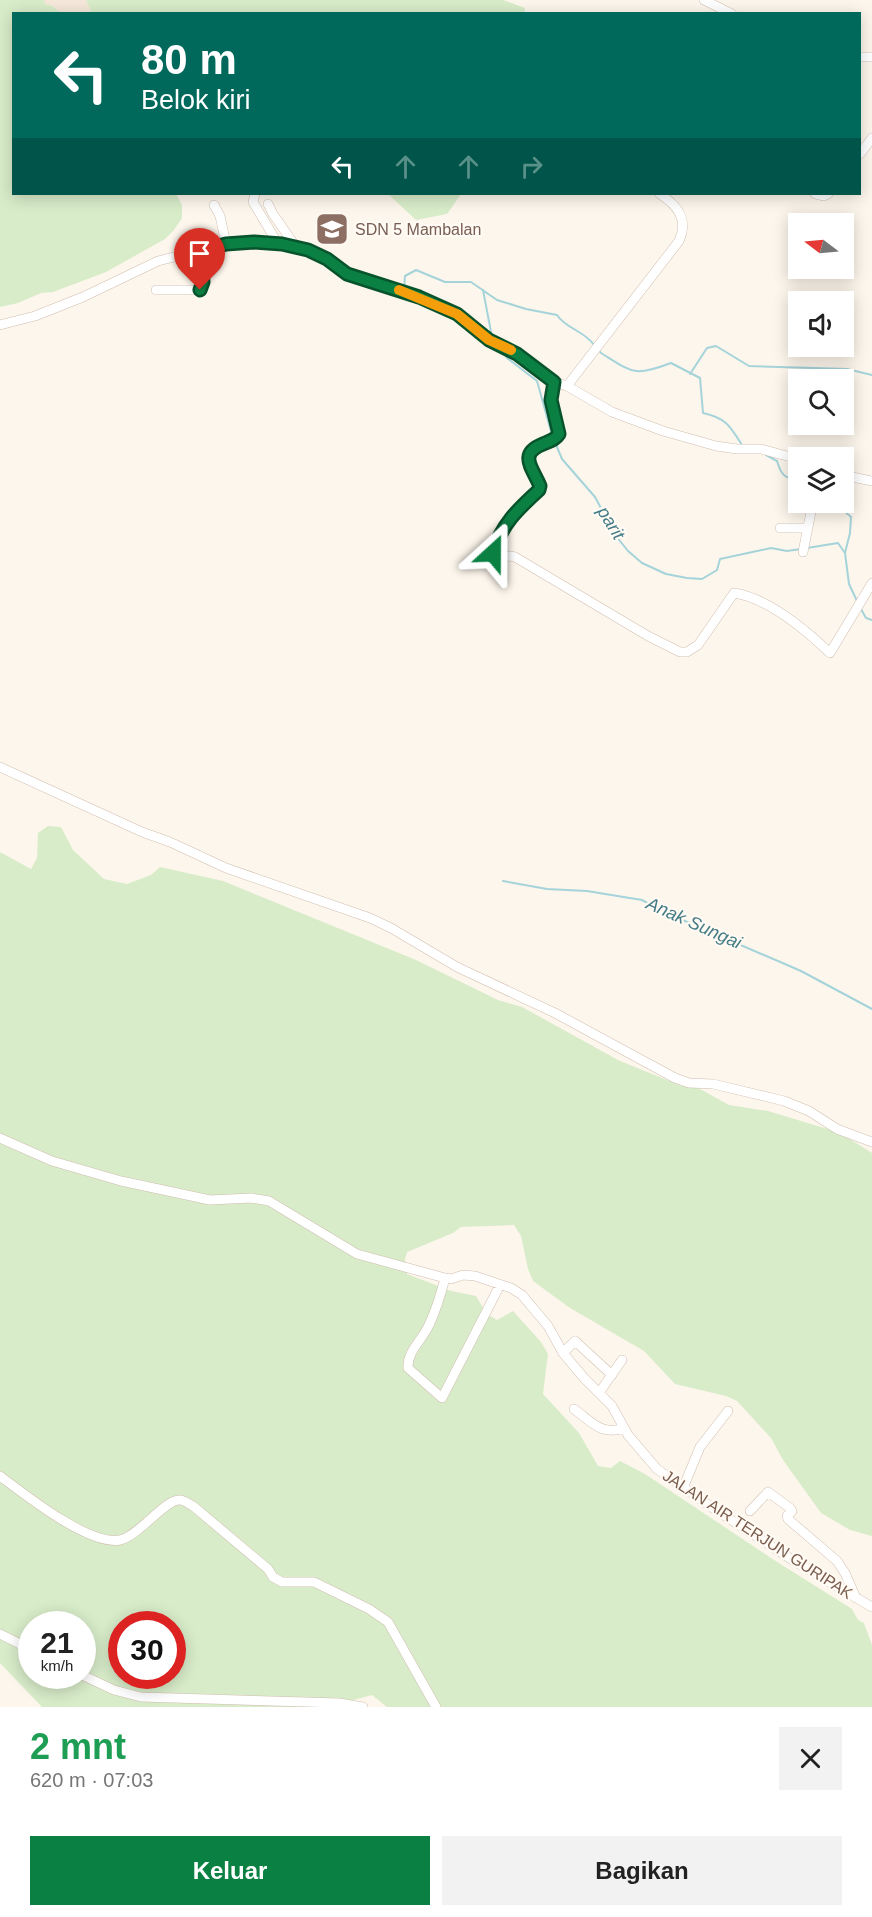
<!DOCTYPE html>
<html lang="id">
<head>
<meta charset="utf-8">
<style>
  :root { --surface:#fff; --page:#f2f2f2; --text:#222; --muted:#767676; --accent:#0b8043 }
  body { margin:0; font-family:Helvetica,sans-serif; background:var(--page); color:var(--text); height:100vh; display:flex; flex-direction:column; font-size:22px; white-space:nowrap }
  * { box-sizing:border-box; margin:0 }
  p { font-size:20px; color:var(--muted) }
  .icon { flex:none; width:33px; height:33px; fill:none; stroke:currentColor; stroke-width:2; stroke-linecap:round; stroke-linejoin:round }
  .map { position:relative; height:1707px; overflow:hidden }
  .side { display:flex; flex-direction:column; background:var(--surface); flex:1 }
  .side>* { flex:none }
  .guide { position:absolute; left:12px; top:12px; width:849px; height:183px; border-radius:0px; box-shadow:0 3px 15px #0003; background:#00695c; color:#fff; overflow:hidden }
  .needle { width:39px; rotate:286deg }
  .tools { position:absolute; left:788px; top:213px; display:grid; gap:12px }
  .tools a { display:grid; place-items:center; width:66px; height:66px; border-radius:0px; background:var(--surface); box-shadow:0 3px 15px #0003; font-size:30px }
  .speed { position:absolute; left:18px; top:1611px; display:flex; gap:12px; font-size:30px; font-weight:700; text-align:center }
  .speed>* { display:grid; place-content:center; width:78px; height:78px; border-radius:50%; background:var(--surface); box-shadow:0 3px 15px #0003; line-height:1 }
  .speed small { font-size:15px; font-weight:400 }
  .speed .limit { border:9px solid #d22; background:#fff; color:#111 }
  .pin { position:absolute; display:grid; place-items:center; width:51px; height:51px; color:#fff; margin:-62px -26px; border-radius:50% 50% 50% 0; rotate:-45deg; box-shadow:0 0 6px #0007 }
  .pin .icon { rotate:45deg }
  .me { position:absolute; width:66px; margin:-33px; rotate:24deg; stroke-linejoin:round; filter:drop-shadow(0 0 4px #0008) }
  .turn { display:flex; align-items:center; gap:21px; height:126px; padding:0 30px; font-size:27px }
  .turn .icon { width:78px; height:78px; stroke-width:2.5 }
  .turn b { display:block; font-size:42px; line-height:51px }
  .lanes { display:flex; align-items:center; height:57px; padding:0 30px; background:#0003; justify-content:center; gap:30px; direction:ltr }
  .lanes .off { opacity:.35 }
  .round { display:grid; place-items:center; flex:none; width:63px; height:63px; border-radius:0px; background:var(--page) }
  .headline { display:flex; align-items:center; justify-content:space-between; height:102px; padding:0 30px }
  h1 { font-size:36px; font-weight:700; line-height:45px; color:#1e9e55 }
  .button { display:flex; gap:12px; margin-top:auto; padding:12px 30px }
  .button a { flex:1; height:69px; border-radius:0px; background:var(--accent); color:#fff; font-size:24px; font-weight:700; line-height:69px; text-align:center }
  .button a+a { background:var(--page); color:var(--text) }
  .map>svg:first-child { display:block }
</style>
</head>
<body>
<div class="map">
<svg width="872" height="1707" viewBox="0 0 872 1707">
  <rect width="100%" height="100%" fill="#fdf6ec"/>
  <path fill="#f5e8da" d="M44 0H86L92 13H60L53 6 44 4Z"/>
  <path fill="#d8ecc9" fill-rule="evenodd" d="M0 0H44L45 4 53 6 60 13 14 14V194H176L182 205V218L174 230 165 239 106 272 53 292 41 293 18 303 0 307Z
    M86 0H503L525 8 524 14H92Z
    M388 194H461L447 214 416 220Z
    M48 826 61 827 73 850 104 879 127 884 151 875 160 867 223 881 416 960 498 1000 522 1007 620 1061 682 1086 689 1083 729 1105 768 1111 834 1131 845 1136 872 1153V1536L850 1530 821 1513 783 1460 771 1438 737 1401 726 1396 675 1384 644 1351 570 1308 533 1281 528 1269 521 1236 514 1225 461 1227 453 1233 407 1252 405 1259 407 1274 451 1291 476 1296 487 1314 497 1320 513 1311 541 1342 548 1354 543 1394 579 1433 598 1466 611 1468 620 1461 645 1474 774 1560 852 1609 858 1620 864 1623 872 1645V1707H387L372 1695 327 1707H42L0 1663V852L31 869 37 858 38 833ZM32 1624H82V1676H32ZM122 1624H172V1676H122Z"/>
  <g fill="none" stroke-linecap="round" stroke-linejoin="round">
    <path stroke="#a5d3da" stroke-width="2" d="M404 289 405 276 416 270 445 282H471L497 300 526 309 557 315C566 329 585 331 594 345
      M483 290 492 337
      M598 349 601 353C633 373 634 377 671 363L700 378 703 413C726 418 730 426 742 445
      M503 351 507 358 537 381 552 435
      M690 374 707 348 716 346 749 366 847 369 872 375
      M554 440 562 459 595 497 616 536 628 551 642 563 666 574 687 578 702 579 717 570 720 559 771 548 787 551 801 549
      M766 455 777 461C781 474 784 479 798 479
      M834 502 851 517 850 533 845 553 849 584 857 601
      M807 548 838 543 845 553
      M861 609 866 618 872 620
      M503 881 547 889 587 891 642 900 664 912 801 971 872 1009"/>
    <g stroke="#d1beb0" stroke-width="10">
      <path id="minor" d="M704 0 732 14
        M860 57H872
        M860 154 872 138
        M255 194 253 202 278 244
        M815 194 823 196 828 194
        M268 204 273 214 296 247
        M214 205 220 216 226 244
        M156 290H200L203 282 201 251
        M0 325 35 316 83 297 158 261 226 244 254 242 282 244 308 250 327 259 347 274 419 297 450 310 470 323 489 340 522 357 551 381 567 386 612 412 663 431 716 446 737 449H761L798 459
        M554 382 551 400 559 434C553 443 529 444 529 456 529 467 539 478 540 489L512 515 499 536 493 552 496 558 510 556 515 557 648 636 680 652H687L698 645 734 593C768 598 806 630 830 653L872 583
        M567 386 679 241C689 219 677 205 660 194
        M843 475 872 481
        M780 528H808
        M803 552 813 502
        M0 767 142 832 170 842 226 868 370 918 391 928 457 967 555 1013 675 1078 689 1083 713 1084 784 1101 809 1111 837 1129 872 1142
        M0 1138 52 1161 121 1181 210 1200 251 1198 269 1201 357 1254 445 1278 451 1279 463 1275 475 1276 511 1288 522 1295 548 1326 563 1353 584 1378 612 1406 628 1435 657 1469 713 1508 794 1561 872 1607
        M445 1278C441 1294 436 1310 429 1325 423 1339 407 1351 408 1368L442 1398 500 1285
        M563 1353 575 1341 612 1375
        M599 1393 622 1360
        M574 1409C592 1422 601 1436 624 1428
        M0 1476C24 1494 89 1546 120 1540 139 1536 166 1498 180 1500 184 1500 189 1504 193 1506L268 1569 273 1577 282 1582H314L369 1609 388 1622 436 1707
        M683 1488 700 1447 728 1411
        M750 1511 768 1492 790 1508 792 1511 787 1516 788 1519 837 1561 845 1573 856 1598
        M0 1634 32 1650
        M82 1675 114 1690 141 1697 339 1703 363 1707"/>
    </g>
    <use href="#minor" stroke="#fff" stroke-width="9"/>
  </g>
  <g fill="none" stroke-linecap="round" stroke-linejoin="round">
    <g stroke="#07532c" stroke-width="15">
      <path id="route" d="M200 290 203 282 201 251 226 244 254 242 282 244 308 250 327 259 347 274 419 297 457 314 489 340 517 354 554 382 551 400 559 434C555 440 550 441 543 444 518 454 532 467 540 486L539 490C518 509 501 525 493 553"/>
    </g>
    <use href="#route" stroke="#0b8043" stroke-width="10"/>
    <path stroke="#f59e0b" stroke-width="10" d="M399 290 457 314 489 340 511 350"/>
  </g>
  <defs>
    <g id="school-square" transform="scale(1.725)"><rect x="-9" y="-9" width="18" height="18" rx="4" fill="#8d6e63" stroke="#fffaf3"/><path d="M0-5L7-2L0 1L-7-2ZM-4 1L0 2.5L4 1V4Q0 6-4 4Z" fill="#fff"/></g>
  </defs>
  <g fill-rule="evenodd">
    <use href="#school-square" x="332" y="229"/>
  </g>
  <g text-anchor="middle" stroke-width="4.5" stroke-linejoin="round" paint-order="stroke">
    <g font-size="16" fill="#785e54" stroke="#fffaf3" text-anchor="start">
      <text x="355" y="235">SDN 5 Mambalan</text>
    </g>
    <g font-size="16" fill="#7a5c4d" stroke="#fffaf3">
      <text transform="translate(758 1534) rotate(33)" y="6">JALAN AIR TERJUN GURIPAK</text>
    </g>
    <g font-size="18" font-style="italic" fill="#437c86" stroke="#fffaf3">
      <text transform="translate(611 523) rotate(58)" y="6">parit</text>
      <text transform="translate(694 923) rotate(24)" y="6">Anak Sungai</text>
    </g>
  </g>
</svg>
<div class="tools">
<a><svg class="needle" viewBox="-14 -14 28 28"><path d="M0-13l5 13h-10z" fill="#e53935"/><path d="M0 13l5-13h-10z" fill="#767676"/></svg></a>
<a><svg class="icon" aria-label="sound" viewBox="0 0 24 24"><path d="M4 9h4l5-4v14l-5-4H4zM17 9q2 3 0 6"/></svg></a>
<a><svg class="icon" aria-label="search" viewBox="0 0 24 24"><circle cx="10" cy="10" r="6"/><path d="M15 15l6 6"/></svg></a>
<a><svg class="icon" aria-label="layers" viewBox="0 0 24 24"><path d="M12 4l9 5-9 5-9-5zM3 14l9 5 9-5"/></svg></a>
</div>
<div class="speed"><div>21<small>km/h</small></div><div class="limit">30</div></div>
<div class="pin" style="left:200px;top:290px;background:#d93025"><svg class="icon" aria-label="arrive" viewBox="0 0 24 24"><path d="M6 21V4h12l-3 4 3 4H6"/></svg></div>
<svg class="me" style="left:493px;top:553px" viewBox="-20 -20 40 40"><path d="M0-17L14 15 0 8-14 15z" fill="#0b8043" stroke="#fff" stroke-width="4"/></svg>
<div class="guide">
<div class="turn"><svg class="icon" aria-label="left" viewBox="0 0 24 24"><path d="M17 20v-9H6M10 6l-5 5 5 5"/></svg><div><b>80 m</b>Belok kiri</div></div>
<div class="lanes"><svg class="icon" aria-label="left" viewBox="0 0 24 24"><path d="M17 20v-9H6M10 6l-5 5 5 5"/></svg><svg class="icon off" aria-label="ahead" viewBox="0 0 24 24"><path d="M12 20V5M6 11l6-6 6 6"/></svg><svg class="icon off" aria-label="ahead" viewBox="0 0 24 24"><path d="M12 20V5M6 11l6-6 6 6"/></svg><svg class="icon off" aria-label="right" viewBox="0 0 24 24"><path d="M7 20v-9h11M14 6l5 5-5 5"/></svg></div>
</div>
</div>
<section class="side">
<div class="headline"><div><h1>2 mnt</h1><p>620 m · 07:03</p></div><a class="round"><svg class="icon" aria-label="close" viewBox="0 0 24 24"><path d="M6 6l12 12M18 6L6 18"/></svg></a></div>
<div class="button"><a>Keluar</a><a>Bagikan</a></div>
</section>
</body>
</html>
